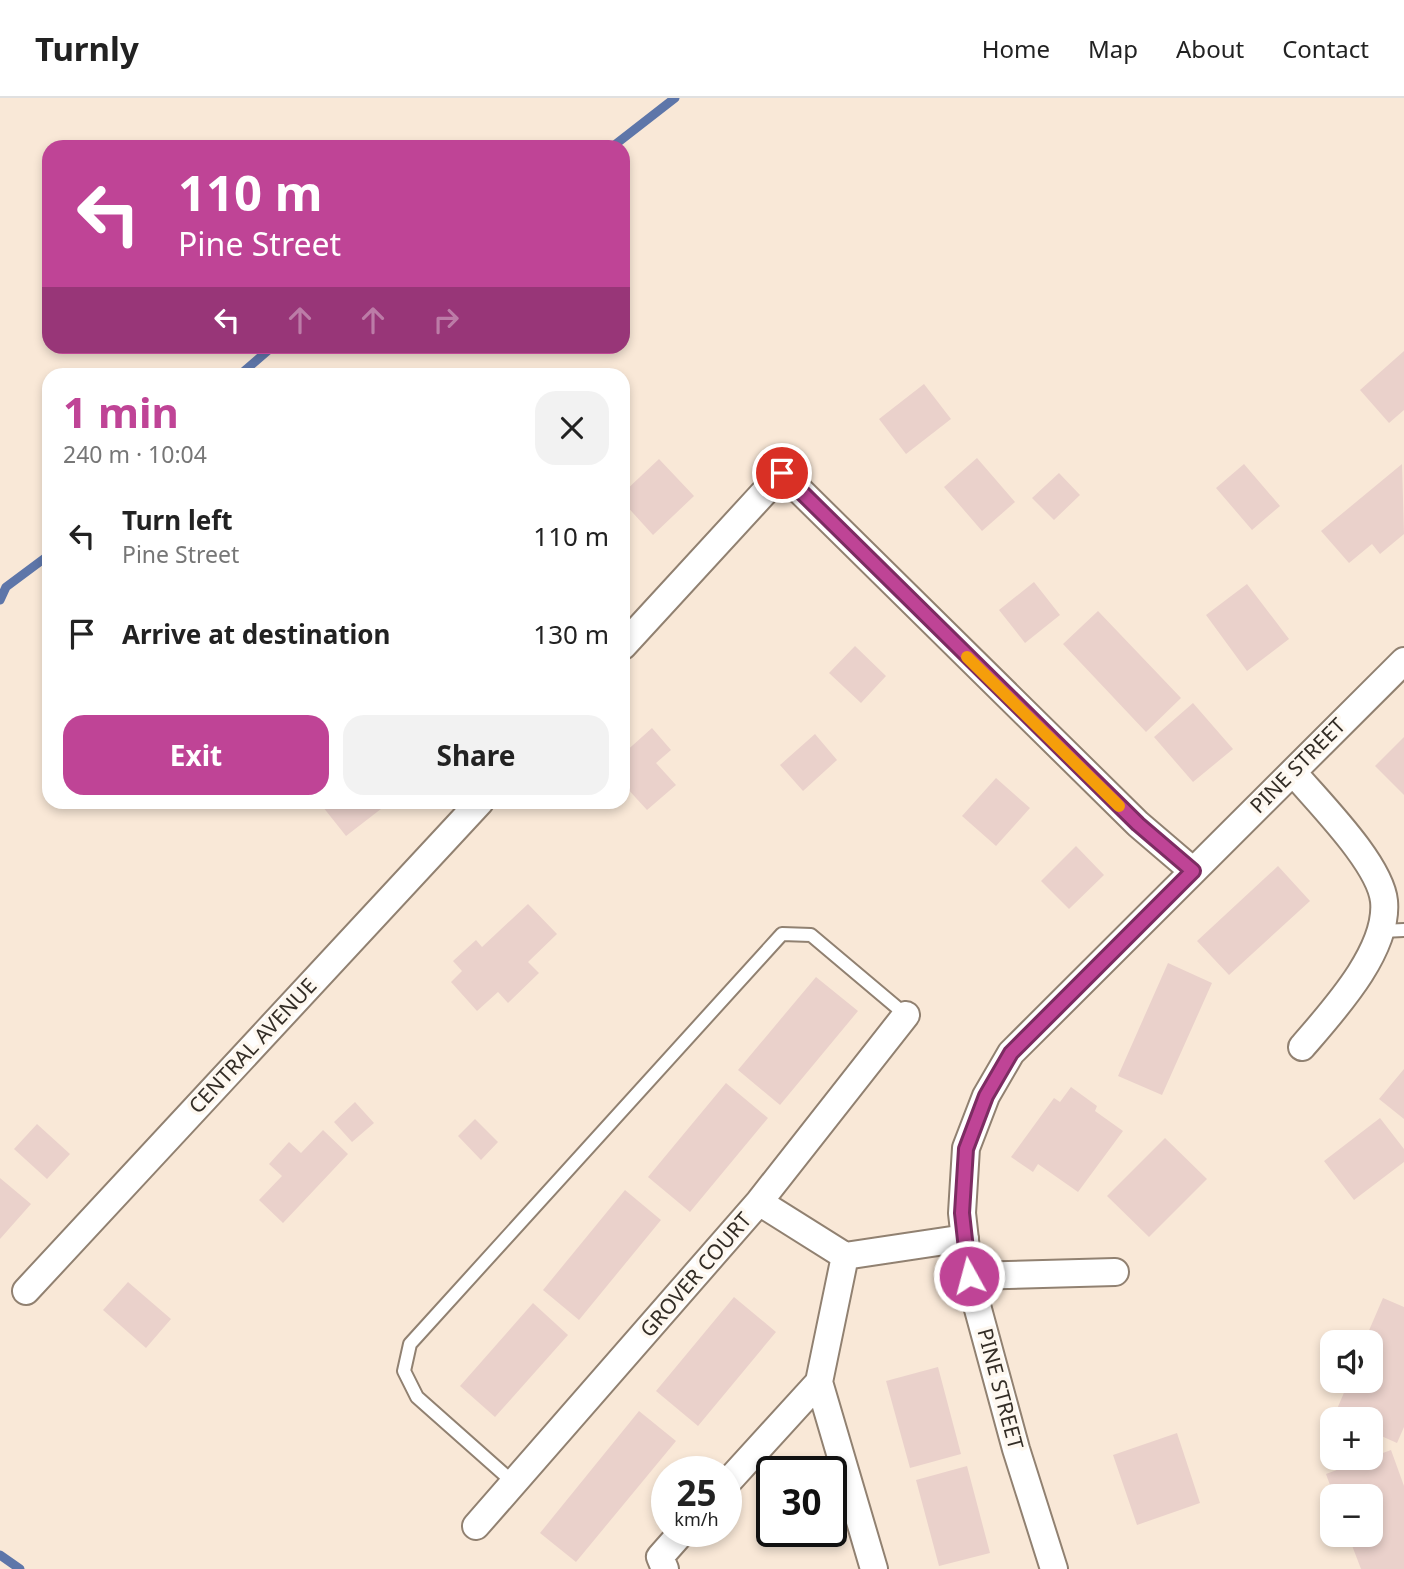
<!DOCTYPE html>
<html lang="en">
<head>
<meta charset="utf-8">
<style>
  :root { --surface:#fff; --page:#f2f2f2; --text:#222; --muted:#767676; --line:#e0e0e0; --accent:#bf4496 }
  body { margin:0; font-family:"Noto Sans",sans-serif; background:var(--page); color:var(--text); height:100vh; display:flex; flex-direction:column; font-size:26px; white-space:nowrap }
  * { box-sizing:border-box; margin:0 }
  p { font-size:23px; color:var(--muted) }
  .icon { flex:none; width:38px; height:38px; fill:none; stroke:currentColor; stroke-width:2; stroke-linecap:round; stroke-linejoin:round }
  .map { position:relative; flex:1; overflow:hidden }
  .details { position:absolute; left:42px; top:270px; width:588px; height:441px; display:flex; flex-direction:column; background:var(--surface); border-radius:21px; box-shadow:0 4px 10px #0003 }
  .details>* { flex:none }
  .banner { position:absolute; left:42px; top:42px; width:588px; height:214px; border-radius:21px; box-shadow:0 4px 10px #0003; background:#bf4496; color:#fff; overflow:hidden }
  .fabs { position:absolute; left:1320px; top:1232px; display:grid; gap:14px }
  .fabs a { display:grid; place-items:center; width:63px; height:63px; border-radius:14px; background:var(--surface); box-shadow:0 4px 10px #0003; font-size:35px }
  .speed { position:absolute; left:651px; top:1358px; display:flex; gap:14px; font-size:35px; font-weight:700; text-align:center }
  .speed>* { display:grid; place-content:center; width:91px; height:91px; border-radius:50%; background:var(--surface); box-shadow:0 4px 10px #0003; line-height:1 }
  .speed small { font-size:18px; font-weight:400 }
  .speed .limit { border:4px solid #111; border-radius:10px; background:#fff; color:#111 }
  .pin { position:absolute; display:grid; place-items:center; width:60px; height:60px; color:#fff; margin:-30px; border:4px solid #fff; border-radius:50%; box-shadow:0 2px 7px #0007 }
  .me { position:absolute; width:77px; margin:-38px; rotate:353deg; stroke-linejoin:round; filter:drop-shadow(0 0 5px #0008) }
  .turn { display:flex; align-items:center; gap:24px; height:147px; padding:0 21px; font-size:32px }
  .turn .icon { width:91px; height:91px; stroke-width:2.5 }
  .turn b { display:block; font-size:49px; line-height:60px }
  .lanes { display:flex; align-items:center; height:66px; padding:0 21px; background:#0003; justify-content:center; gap:35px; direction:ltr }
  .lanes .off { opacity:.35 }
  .round { display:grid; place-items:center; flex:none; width:74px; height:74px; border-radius:21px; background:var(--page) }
  .head { display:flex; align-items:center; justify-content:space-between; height:119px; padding:0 21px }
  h1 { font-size:42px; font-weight:700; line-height:52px; color:var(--accent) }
  .primary-button { display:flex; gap:14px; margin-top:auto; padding:14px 21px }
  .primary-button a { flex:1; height:80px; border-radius:21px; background:var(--accent); color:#fff; font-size:28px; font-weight:700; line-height:80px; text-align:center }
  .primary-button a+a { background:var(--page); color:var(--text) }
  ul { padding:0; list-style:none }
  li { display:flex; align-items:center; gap:21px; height:98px; padding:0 21px }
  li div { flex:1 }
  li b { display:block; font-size:26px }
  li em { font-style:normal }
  header { display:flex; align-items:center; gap:42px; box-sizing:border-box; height:98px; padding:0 35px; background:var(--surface); border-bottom:2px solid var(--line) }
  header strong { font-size:33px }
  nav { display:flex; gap:38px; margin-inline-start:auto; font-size:24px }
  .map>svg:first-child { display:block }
</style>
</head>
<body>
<header>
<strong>Turnly</strong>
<nav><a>Home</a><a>Map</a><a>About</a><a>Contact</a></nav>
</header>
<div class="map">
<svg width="1404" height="1471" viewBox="0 0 1404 1471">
  <rect width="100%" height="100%" fill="#f9e8d7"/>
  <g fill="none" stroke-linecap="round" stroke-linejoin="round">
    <path stroke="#5e76a9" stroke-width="9" d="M612 49 675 0
      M241 276 273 248
      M0 502 6 489 49 457
      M0 1457 20 1471"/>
  </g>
  <path fill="#ead1cb" d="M1404 253V312L1389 325 1360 292Z
    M924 286 951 321 906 356 879 321Z
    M977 360 1015 404 982 433 944 389Z
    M659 361 694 398 653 437 623 404V395Z
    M1244 366 1280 408 1252 432 1216 390Z
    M1402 366 1404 436 1380 456 1372 446 1349 465 1321 433Z
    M1059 375 1080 397 1054 422 1032 400Z
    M1034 484 1060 517 1025 545 999 512Z
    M1247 486 1289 541 1247 573 1206 517Z
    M1098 513 1181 600 1146 634 1063 546Z
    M855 548 886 578 861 605 829 575Z
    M1193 605 1233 651 1193 684 1154 639Z
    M652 630 671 652 656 665 676 687 647 712 625 688 623 690V656Z
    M815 636 837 662 803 693 780 667Z
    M1404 639V697L1375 668Z
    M996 680 1030 710 996 748 962 718Z
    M319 704H390L346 738Z
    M1076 748 1104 777 1069 811 1041 783Z
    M1278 768 1310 803 1229 877 1197 843Z
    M528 806 557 836 528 864 539 875 508 905 498 894 477 913 451 884 462 873 453 863 476 842 482 849Z
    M1168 865 1212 885 1162 997 1118 978Z
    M816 879 858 913 780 1007 738 972Z
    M1404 971V1021L1379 1001Z
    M726 985 768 1020 690 1114 648 1079Z
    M1071 989 1097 1008 1095 1013 1123 1033 1078 1094 1038 1066 1033 1074 1011 1059 1054 1000 1060 1004Z
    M355 1004 374 1025 352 1044 334 1024Z
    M1380 1020 1404 1051V1064L1354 1102 1324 1063Z
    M475 1021 498 1044 481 1062 458 1038Z
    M37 1026 70 1056 47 1081 14 1051Z
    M323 1032 348 1056 283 1125 259 1102 282 1078 269 1066 289 1044 301 1055Z
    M1165 1040 1207 1081 1149 1139 1107 1098Z
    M0 1080 31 1106 0 1141Z
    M625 1092 661 1122 579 1222 543 1192Z
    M128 1184 171 1221 146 1250 103 1212Z
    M734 1199 776 1234 698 1328 656 1293Z
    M1383 1200 1404 1209V1329L1397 1345 1370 1333V1321H1342L1334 1318 1349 1283H1370V1244H1364Z
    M533 1205 568 1237 495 1319 460 1288Z
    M938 1269 961 1356 910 1370 886 1283Z
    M639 1313 676 1343 576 1464 540 1435Z
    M1177 1335 1200 1405 1137 1427 1113 1357Z
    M1391 1352 1404 1388V1471H1361L1348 1437H1370V1398H1334L1326 1376Z
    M967 1368 990 1455 939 1468 916 1382Z"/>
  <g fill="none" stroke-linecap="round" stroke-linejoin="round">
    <g stroke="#918171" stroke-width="16">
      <path id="service" d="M1382 833 1404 832
        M514 1385 417 1299 404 1273 410 1246 782 836 811 837 906 917"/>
    </g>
    <g stroke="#918171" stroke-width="30">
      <path id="minor" d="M623 548 782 375 1138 726 1193 773
        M1293 674C1318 704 1380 765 1384 803 1389 853 1332 914 1302 949
        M759 1104 845 1158 965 1140
        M845 1158 819 1284 874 1471
        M969 1178 1115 1174
        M26 1193 480 704
        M726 1386 819 1284
        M476 1428 759 1104 906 917
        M665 1471 660 1459 683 1433
        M1054 1471 1016 1351 969 1178 962 1115 966 1050 986 998 1011 955 1404 563"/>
    </g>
    <use href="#service" stroke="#fff" stroke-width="12"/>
    <use href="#minor" stroke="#fff" stroke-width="26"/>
  </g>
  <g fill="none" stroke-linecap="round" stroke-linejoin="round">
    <g stroke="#7c2c62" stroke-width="18">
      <path id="route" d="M782 375 1138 726 1193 773 1011 955 986 998 966 1051 962 1115 969 1178"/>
    </g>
    <use href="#route" stroke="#bf4496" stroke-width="12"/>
    <path stroke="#f59e0b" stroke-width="12" d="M967 559 1119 708"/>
  </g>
  <g text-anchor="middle" stroke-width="7" stroke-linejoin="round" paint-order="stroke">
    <g font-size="21" fill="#332d26" stroke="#fef8f0">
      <text transform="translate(1298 668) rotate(-45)" y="7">PINE STREET</text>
      <text transform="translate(253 948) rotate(-47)" y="7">CENTRAL AVENUE</text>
      <text transform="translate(696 1177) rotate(-49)" y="7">GROVER COURT</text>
      <text transform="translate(1000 1291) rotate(75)" y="7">PINE STREET</text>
    </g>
  </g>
</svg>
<div class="fabs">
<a><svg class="icon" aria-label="sound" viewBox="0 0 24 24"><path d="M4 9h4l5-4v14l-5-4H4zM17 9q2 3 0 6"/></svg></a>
<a>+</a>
<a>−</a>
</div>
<div class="speed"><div>25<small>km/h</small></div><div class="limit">30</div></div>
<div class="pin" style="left:782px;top:375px;background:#d93025"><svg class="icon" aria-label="arrive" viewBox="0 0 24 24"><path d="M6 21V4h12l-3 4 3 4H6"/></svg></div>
<svg class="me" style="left:969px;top:1178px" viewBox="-20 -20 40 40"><circle r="17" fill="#bf4496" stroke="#fff" stroke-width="3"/><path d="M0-11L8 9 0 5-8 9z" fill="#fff"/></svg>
<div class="banner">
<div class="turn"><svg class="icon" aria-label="left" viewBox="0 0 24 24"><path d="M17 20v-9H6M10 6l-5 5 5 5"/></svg><div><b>110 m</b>Pine Street</div></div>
<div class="lanes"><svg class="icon" aria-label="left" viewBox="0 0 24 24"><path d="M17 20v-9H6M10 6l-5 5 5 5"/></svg><svg class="icon off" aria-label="ahead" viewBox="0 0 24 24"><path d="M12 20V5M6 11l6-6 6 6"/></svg><svg class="icon off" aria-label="ahead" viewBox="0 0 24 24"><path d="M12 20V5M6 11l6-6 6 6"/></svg><svg class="icon off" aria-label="right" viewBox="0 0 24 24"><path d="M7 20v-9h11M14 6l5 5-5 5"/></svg></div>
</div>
<section class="details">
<div class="head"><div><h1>1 min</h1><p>240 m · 10:04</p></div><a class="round"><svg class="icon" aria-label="close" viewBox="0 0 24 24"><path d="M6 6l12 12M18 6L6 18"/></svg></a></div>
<ul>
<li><svg class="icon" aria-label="left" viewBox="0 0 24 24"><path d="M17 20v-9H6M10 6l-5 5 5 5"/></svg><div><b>Turn left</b><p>Pine Street</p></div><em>110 m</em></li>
<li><svg class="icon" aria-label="arrive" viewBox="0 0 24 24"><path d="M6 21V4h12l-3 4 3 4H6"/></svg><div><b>Arrive at destination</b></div><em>130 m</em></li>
</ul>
<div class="primary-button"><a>Exit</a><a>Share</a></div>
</section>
</div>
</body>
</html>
